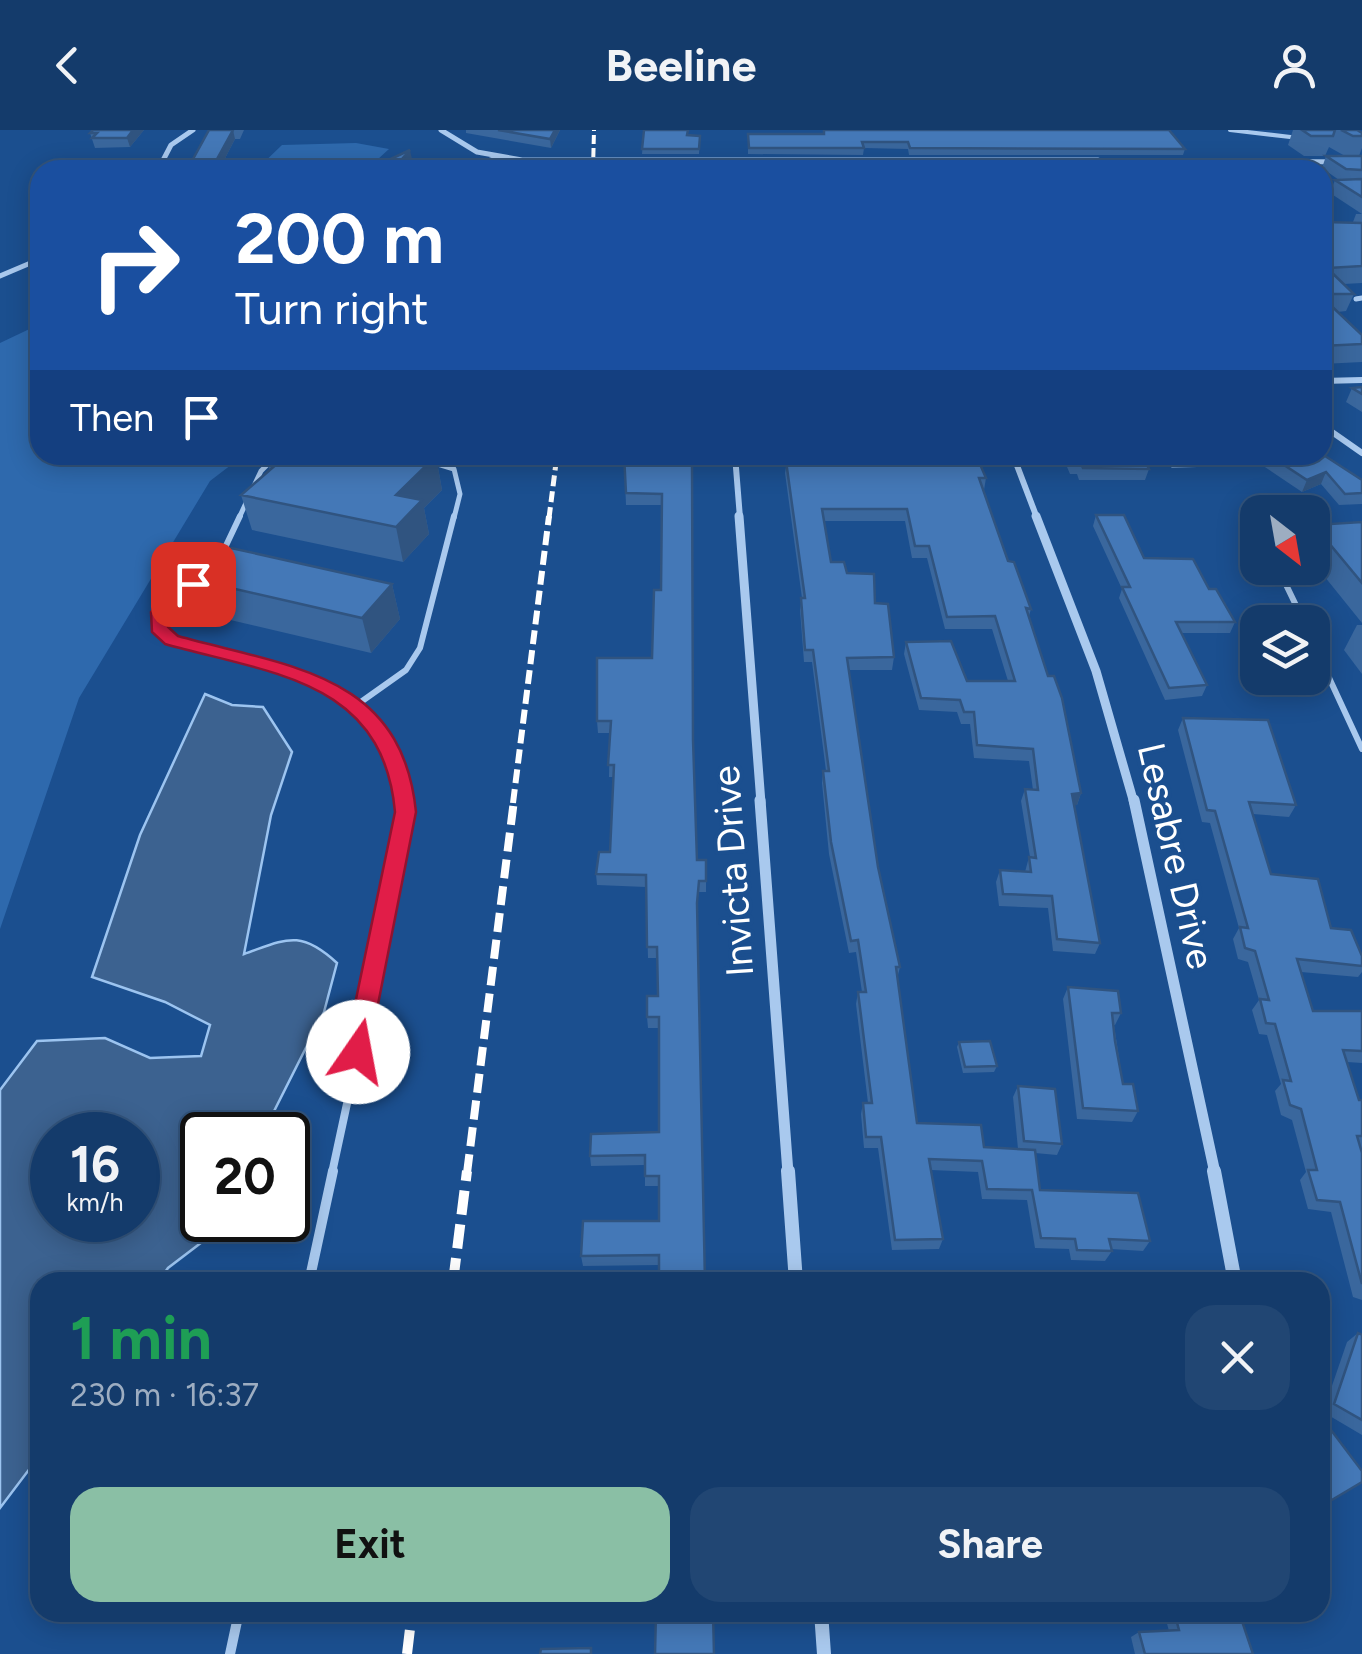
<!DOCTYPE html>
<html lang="en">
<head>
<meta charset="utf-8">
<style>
  :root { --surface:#143b6b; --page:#214673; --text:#f1f3f6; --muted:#9dadc1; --line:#33557e; --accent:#8abfa5 }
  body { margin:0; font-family:Figtree,sans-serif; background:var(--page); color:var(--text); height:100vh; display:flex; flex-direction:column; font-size:38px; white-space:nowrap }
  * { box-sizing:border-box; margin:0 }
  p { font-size:32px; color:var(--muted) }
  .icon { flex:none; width:55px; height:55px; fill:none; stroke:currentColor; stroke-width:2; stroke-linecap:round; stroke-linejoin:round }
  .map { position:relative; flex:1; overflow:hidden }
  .side { position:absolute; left:30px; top:1142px; width:1300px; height:350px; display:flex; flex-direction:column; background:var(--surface); border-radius:30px; box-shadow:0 5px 25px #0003,0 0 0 2px var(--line) }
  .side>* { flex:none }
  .top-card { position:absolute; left:30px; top:30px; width:1302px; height:305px; border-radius:30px; box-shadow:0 5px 25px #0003,0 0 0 2px var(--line); background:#1a4fa0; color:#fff; overflow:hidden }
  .needle { width:65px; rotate:149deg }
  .buttons { position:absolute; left:1240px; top:365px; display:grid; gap:20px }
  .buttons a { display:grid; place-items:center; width:90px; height:90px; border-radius:20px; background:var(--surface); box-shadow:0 5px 25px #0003,0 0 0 2px var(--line); font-size:50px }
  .speed { position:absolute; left:30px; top:982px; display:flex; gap:20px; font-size:50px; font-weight:700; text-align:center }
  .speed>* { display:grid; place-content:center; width:130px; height:130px; border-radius:50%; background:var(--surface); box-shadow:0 5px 25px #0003,0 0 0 2px var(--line); line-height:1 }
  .speed small { font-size:25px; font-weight:400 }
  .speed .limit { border:5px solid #111; border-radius:15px; background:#fff; color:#111 }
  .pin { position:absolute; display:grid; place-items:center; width:85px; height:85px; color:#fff; margin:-42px; border-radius:20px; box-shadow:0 5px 15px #0006 }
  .me { position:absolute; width:110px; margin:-55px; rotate:12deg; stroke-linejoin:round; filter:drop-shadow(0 0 8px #0008) }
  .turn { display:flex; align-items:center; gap:35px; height:210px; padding:0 40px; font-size:45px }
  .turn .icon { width:130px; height:130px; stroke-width:2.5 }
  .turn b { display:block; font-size:70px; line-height:85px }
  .then { display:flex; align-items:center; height:95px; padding:0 40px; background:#0003; gap:20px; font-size:38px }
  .round { display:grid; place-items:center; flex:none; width:105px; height:105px; border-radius:30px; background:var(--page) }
  .head { display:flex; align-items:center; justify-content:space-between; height:170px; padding:0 40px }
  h1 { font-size:60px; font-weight:700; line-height:75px; color:#1e9e55 }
  .primary-button { display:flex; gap:20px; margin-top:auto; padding:20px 40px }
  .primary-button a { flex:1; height:115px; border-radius:30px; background:var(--accent); color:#111; font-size:40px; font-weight:700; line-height:115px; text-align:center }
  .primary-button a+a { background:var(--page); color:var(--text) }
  header { display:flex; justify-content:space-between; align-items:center; height:130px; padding:0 40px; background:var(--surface); font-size:45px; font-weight:700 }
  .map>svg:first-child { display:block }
</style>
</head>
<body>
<header><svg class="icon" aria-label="back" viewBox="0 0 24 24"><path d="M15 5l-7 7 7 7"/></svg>Beeline<svg class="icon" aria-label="person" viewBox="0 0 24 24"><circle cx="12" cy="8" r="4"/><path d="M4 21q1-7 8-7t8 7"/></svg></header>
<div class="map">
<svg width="1362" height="1524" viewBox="0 0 1362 1524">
  <rect width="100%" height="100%" fill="#1b4f8f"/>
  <path fill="#2e69ad" d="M356 13 389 19 366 40H256L282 15Z
    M40 194V325H244L210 351 79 568 0 799V213Z"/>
  <path fill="#3c6290" stroke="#9cc4f0" stroke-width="2.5" fill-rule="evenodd" d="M205 564 232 575 263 577 292 622 271 685 244 824C287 809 300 799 337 833L324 882 263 1003 202 1005V1090H231L168 1138 158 1152H40V1325L0 1378V960L37 911 105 908 150 928 201 926 210 895 165 872 92 847 140 705ZM52 1005H138V1090H52Z"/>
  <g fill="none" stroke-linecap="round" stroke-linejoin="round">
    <path stroke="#a9c9ee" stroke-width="4" d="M1230 0 1299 8
      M1322 58 1362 56
      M1356 169 1362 168"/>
    <path stroke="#a9c9ee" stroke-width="5" d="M1356 169 1362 168
      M431 332 454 339 460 364 454 388
      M1172 335 1222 334 1232 325
      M239 388 261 341 277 325"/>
    <path stroke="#a9c9ee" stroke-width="6" d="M240 386 222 424 160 483 158 499 172 510C272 538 390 548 405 673
      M1278 438 1304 492
      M1312 511 1362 619
      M358 574 406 540 420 518 454 386"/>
    <path stroke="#a9c9ee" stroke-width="8" d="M332 1043 383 807 405 670"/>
    <path stroke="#a9c9ee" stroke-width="10" d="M309 1152 333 1041
      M230 1524 239 1482"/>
    <path stroke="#a9c9ee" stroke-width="5" d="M441 0 477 22 522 30H1098
      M1185 31 1362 32
      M158 40 171 15 193 0
      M461 40 496 28
      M0 146 40 129"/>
    <path stroke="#a9c9ee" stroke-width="6" d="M1322 251 1362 250
      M1322 295 1362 323
      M735 325 740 388
      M1013 325 1037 388"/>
    <path stroke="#a9c9ee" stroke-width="9" d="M739 386 761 673
      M1036 386 1096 541 1134 673"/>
    <path stroke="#a9c9ee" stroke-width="11" d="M760 670 788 1043
      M1134 670 1215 1043"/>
    <path stroke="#a9c9ee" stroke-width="14" d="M788 1041 796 1152
      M1214 1041 1235 1152
      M821 1482 824 1524"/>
    <path stroke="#fff" stroke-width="4" stroke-dasharray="9 4" stroke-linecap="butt" d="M593 40 594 0"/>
    <path stroke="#fff" stroke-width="5" stroke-dasharray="11 5" stroke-linecap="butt" d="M549 388 557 325"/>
    <path stroke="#fff" stroke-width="6" stroke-dasharray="14 6" stroke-linecap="butt" d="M513 673 549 386"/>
    <path stroke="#fff" stroke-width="8" stroke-dasharray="19 8" stroke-linecap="butt" d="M467 1043 514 670"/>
    <path stroke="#fff" stroke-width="10" stroke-dasharray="24 10" stroke-linecap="butt" d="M453 1152 467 1041
      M407 1524 412 1482"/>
  </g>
  <path fill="#3a679d" d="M93 0H144L130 17 95 18 90 3Z
    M209 0H244L240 9H235L219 40H187Z
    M466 0H560L551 18 466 3Z
    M644 0 700 6 699 24H642Z
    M1293 0H1357L1362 3V18L1359 26H1362V84L1330 63 1335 50H1339L1322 38 1326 26H1345L1329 17 1325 26H1304L1288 15Z
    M748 4 1185 19 1183 25H909L908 19 864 18 863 25 748 24Z
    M1356 84H1362V153L1344 154 1354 164 1346 181 1338 182 1362 205V232L1322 234V94L1353 92Z
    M1362 257V282L1346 272 1352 258Z
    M265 325 436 326 442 360 424 378 429 404 403 432 252 400 241 365 270 341Z
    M624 325H692L693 610 697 730H706V762H698L659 1135 583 1136 581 1126 659 1091V1056H645V1035L591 1036 590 1026 659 1002V898H648L647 887 658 866 657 828H648L646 757 597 755 596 744 610 722 613 647H609L610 603H598L597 591 652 528 661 460 662 375H626Z
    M786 325 892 327V325H976L986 348 984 360 1008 431 1031 479 1029 486 1081 663 1077 675H1074L1100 813 1095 824 1053 821 1048 778 999 776 996 752 1000 740 1025 742 1029 727H1030L1021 671 1025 659 1033 660 1029 631 974 628 970 594H961L957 582 919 580 904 524 906 512 967 551H1008L992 499H945L927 428H912L905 391H824L831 432 847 443 875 473 894 527 892 540H849L878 737 900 837 897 849 917 993 984 1017 1018 1019 1013 967 1018 956 1062 1014 1057 1025 1035 1023 1040 1060 1150 1111 1143 1121 1111 1119 1112 1121 1105 1131 1071 1130 1069 1119 1035 1118 1027 1070 982 1069 978 1042 931 1040 943 1109 939 1119 892 1120 878 1018H864L861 984 863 973H868L856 874 858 862H862L856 822 849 823 829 724 822 653 823 641H826L812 532H804L800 480 802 468 785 343 787 331Z
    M1062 325H1142L1149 339 1145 350H1079L1077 344H1070Z
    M1247 325H1322L1362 363V374L1339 375 1321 354 1302 362Z
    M1096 385 1144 428 1209 459 1235 492 1230 503H1181L1207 555 1202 566 1165 570 1119 468 1122 459 1093 396Z
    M1362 392V493L1312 431 1314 395Z
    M196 450 392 454 400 489 371 523 209 485Z
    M1357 495H1362V544L1344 520Z
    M1183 588 1296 675 1289 687 1253 684 1271 744 1362 826V842L1358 847 1301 842 1313 881H1362V933L1347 932 1359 970H1362V1018H1360L1362 1023V1170L1353 1167 1331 1082 1308 1079 1300 1050 1306 1042 1292 990 1281 985 1275 961 1281 954 1267 905 1259 904 1252 880 1259 870 1248 832 1238 829 1233 809 1239 798 1210 693 1202 692 1178 600Z
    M1068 857 1121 883 1115 895H1114L1123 954 1138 981 1132 992 1077 989 1063 869Z
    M959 912 997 936 994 942 963 943 957 917Z
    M1358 1203 1362 1205V1305L1323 1282 1347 1212Z
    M1175 1485 1253 1524H1135L1131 1507 1139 1502 1169 1501 1166 1490Z"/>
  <path fill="#305480" d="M133 0H144L130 17 127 8Z
    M233 0 235 9 219 40H211Z
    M555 0H560L551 18 550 9Z
    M410 20 412 29 402 40H392Z
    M436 326 442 360 424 378 429 404 403 432 396 397V365Z
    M1326 342 1321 354 1302 362 1307 350Z
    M392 454 400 489 371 523 362 488Z
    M1081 663 1077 675 1068 677 1072 664Z"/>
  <path fill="#4478b7" stroke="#305480" stroke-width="2.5" d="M93 0H133L127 8H92L97 3H90Z
    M209 0H233L211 40H187Z
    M498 0H555L550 9Z
    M644 0H688L687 5 700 6 699 19H642Z
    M824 0H1169L1185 19 910 18 908 12H862L864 18H749L748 4H824Z
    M1302 0H1335L1333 6H1311Z
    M1341 0H1357L1362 3V6H1353Z
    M410 20 392 40H367Z
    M1326 26H1362V40L1346 39Z
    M1195 30 1203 39 915 40 913 31Z
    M641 32H699L696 40H640Z
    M750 32H868L870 40H750Z
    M1362 49V67L1335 50Z
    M1325 92 1362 93V136L1327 138 1354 164H1322V94Z
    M1322 167 1362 205V214L1322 216Z
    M1362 257V264L1352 258Z
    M1322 324 1362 350V363L1345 364 1326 342 1307 350 1269 325Z
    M280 325H431L436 326 396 365 422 370 396 397 241 365 286 326Z
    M624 325H692L693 610 697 730H706V751H699L697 773 705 1152H659V1125L581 1126 583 1091H659V1046H645V1025L590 1026 591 1004 659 1002V887H647V866H658L657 817H647L646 745 596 744 599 722H610L614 635H608L611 591H597V528H652L654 460H661L662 364 626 363Z
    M789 325 897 328V325H976L986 348H979L1008 431 1014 432 1031 479 1026 478 1048 546H1054L1062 568 1081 663 1072 664 1100 813 1057 809 1052 766 1003 764 1000 740 1031 742 1029 727 1036 728 1025 659 1038 660 1033 619 977 615 974 582H964L960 570 921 568 906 512 951 511 967 551H1015L995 486 947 487 929 416H915L907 379H822L831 432H844L847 443 874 444 875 473 888 474 894 527 847 528 878 737 900 837H896L917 993 981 995 984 1017 1035 1020 1040 1060 1138 1063 1150 1111 1109 1109 1112 1121 1077 1120 1075 1109 1041 1108 1032 1060 987 1059 982 1031 929 1029 943 1109 895 1110 881 1007H866L863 973H872L858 862H866L858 810 851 811 831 712 823 641H829L813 520H805L801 468H805L786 331H790Z
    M1070 325H1142L1149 339 1083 338 1080 332H1073Z
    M1096 385H1124L1144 428 1193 429 1209 459H1216L1235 492H1176L1207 555 1169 558 1122 457H1130Z
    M1362 392V453L1314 395Z
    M231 418 392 454 362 488 196 450Z
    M1183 588 1268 590 1296 675 1249 672 1271 744 1318 749 1331 798 1351 800 1362 826V836L1297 829 1313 881H1362V921L1343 920 1359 970H1362V1006H1357L1362 1023V1154L1340 1072 1317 1070 1308 1040H1317L1301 979 1290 975 1283 950 1291 951 1275 894 1266 893 1260 869 1269 870 1255 821 1245 818 1240 797 1248 798 1215 681 1207 680Z
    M1068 857 1118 861 1121 883H1112L1115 911 1123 954H1133L1138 981 1083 978Z
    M990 911 997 936 965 937 959 912Z
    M1018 956 1055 959 1062 1014 1024 1011Z
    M1358 1203 1362 1205V1290L1334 1274Z
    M1325 1292 1362 1341V1352L1320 1377V1295Z
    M656 1482H713L714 1524H655Z
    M1201 1482H1239L1253 1524H1145L1139 1502 1179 1500 1175 1485Z
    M591 1518V1524H540L541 1519Z"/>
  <path fill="#e11d48" stroke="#92132f" stroke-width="2.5" d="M187 450 202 454 169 484 168 497 178 506C289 537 402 543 416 682L367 930H349L345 922 395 682C383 549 271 544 165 514L152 502 151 482Z"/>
  <g text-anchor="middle" stroke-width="8" stroke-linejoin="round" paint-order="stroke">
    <g font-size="38" fill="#fff" stroke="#1b4f8f">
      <text transform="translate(1176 726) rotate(77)" y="13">Lesabre Drive</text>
      <text transform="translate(733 741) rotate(-94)" y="13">Invicta Drive</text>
    </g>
  </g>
</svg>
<div class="buttons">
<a><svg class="needle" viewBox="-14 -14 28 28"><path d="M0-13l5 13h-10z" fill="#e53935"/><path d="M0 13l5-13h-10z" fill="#9dadc1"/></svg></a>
<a><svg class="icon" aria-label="layers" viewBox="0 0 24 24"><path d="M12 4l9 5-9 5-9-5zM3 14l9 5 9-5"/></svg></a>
</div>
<div class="speed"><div>16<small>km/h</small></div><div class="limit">20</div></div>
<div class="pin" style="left:193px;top:454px;background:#d93025"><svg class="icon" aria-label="arrive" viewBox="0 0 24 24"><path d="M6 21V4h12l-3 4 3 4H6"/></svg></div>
<svg class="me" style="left:358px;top:922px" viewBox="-20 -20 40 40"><circle r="19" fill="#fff"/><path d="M0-13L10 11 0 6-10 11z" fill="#e11d48"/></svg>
<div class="top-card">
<div class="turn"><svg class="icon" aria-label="right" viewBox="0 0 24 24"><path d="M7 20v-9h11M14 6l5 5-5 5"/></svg><div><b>200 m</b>Turn right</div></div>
<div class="then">Then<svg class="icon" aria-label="arrive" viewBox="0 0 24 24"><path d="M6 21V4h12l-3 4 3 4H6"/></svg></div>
</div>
<section class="side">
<div class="head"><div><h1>1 min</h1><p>230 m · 16:37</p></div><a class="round"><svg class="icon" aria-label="close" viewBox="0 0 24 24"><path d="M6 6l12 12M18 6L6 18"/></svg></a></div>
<div class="primary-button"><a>Exit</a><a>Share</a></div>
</section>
</div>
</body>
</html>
